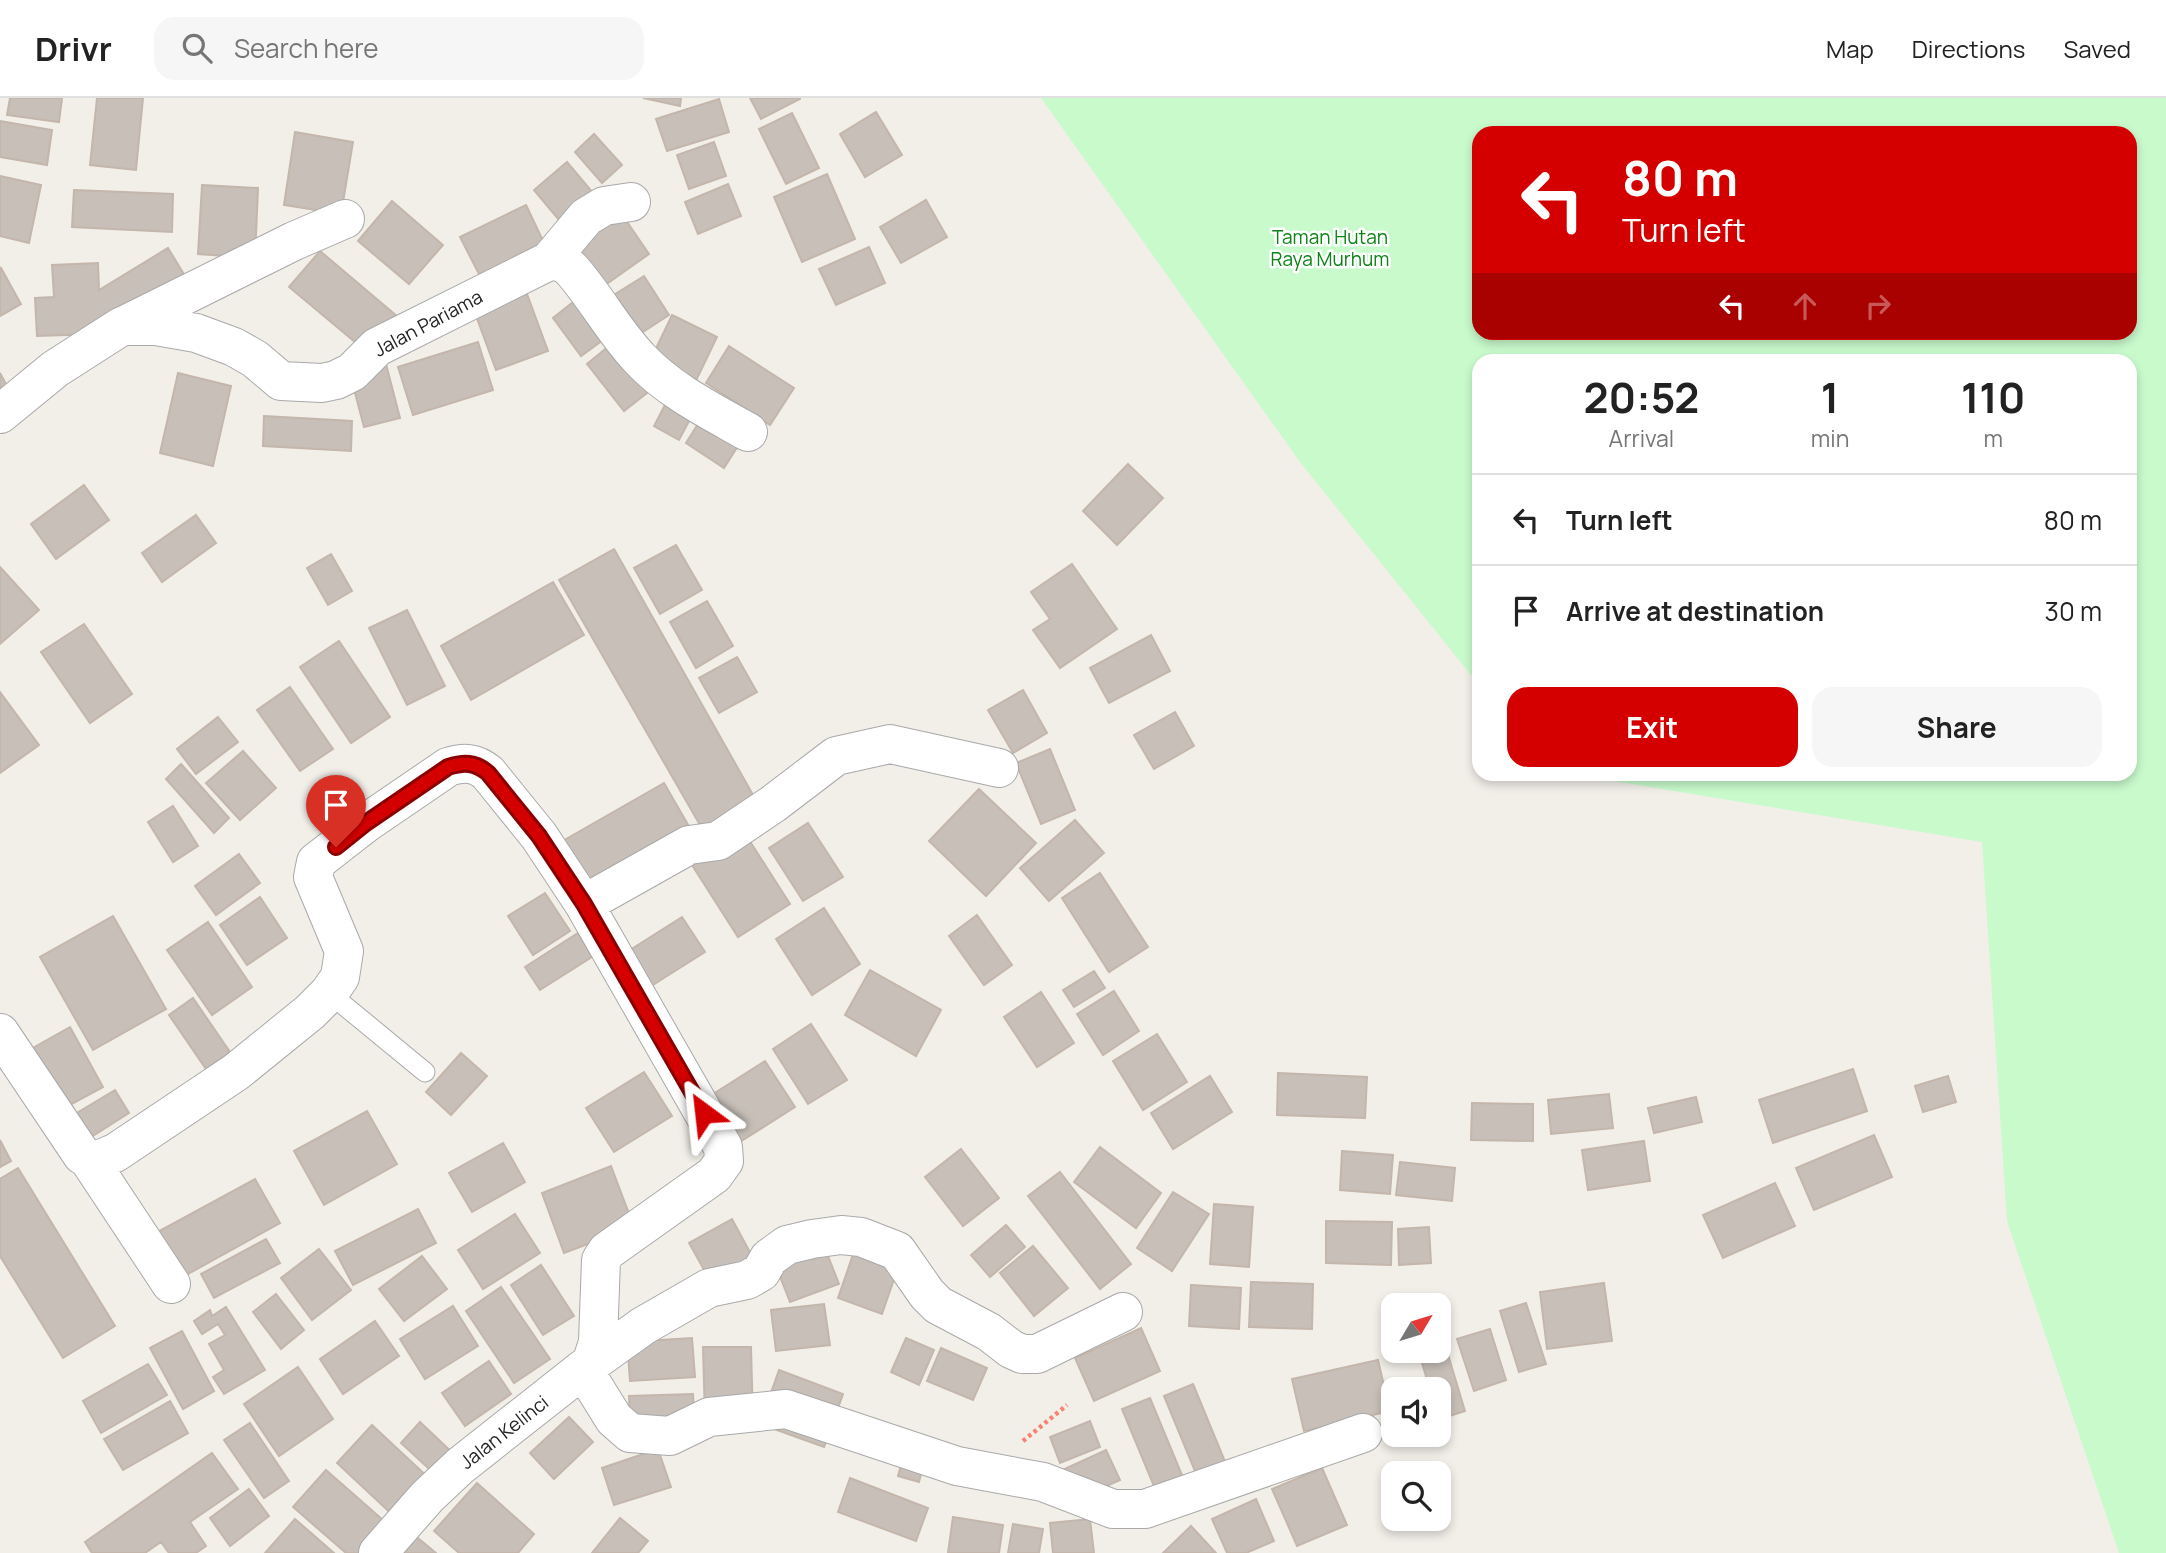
<!DOCTYPE html>
<html lang="en">
<head>
<meta charset="utf-8">
<style>
  :root { --surface:#fff; --page:#f6f6f6; --text:#222; --muted:#767676; --line:#e0e0e0; --accent:#d40000 }
  body { margin:0; font-family:Manrope,sans-serif; background:var(--page); color:var(--text); height:100vh; display:flex; flex-direction:column; font-size:26px; white-space:nowrap }
  * { box-sizing:border-box; margin:0 }
  p { font-size:23px; color:var(--muted) }
  .icon { flex:none; width:38px; height:38px; fill:none; stroke:currentColor; stroke-width:2; stroke-linecap:round; stroke-linejoin:round }
  .map { position:relative; flex:1; overflow:hidden }
  .sheet { position:absolute; left:1472px; top:256px; width:665px; height:427px; display:flex; flex-direction:column; background:var(--surface); border-radius:21px; box-shadow:0 4px 10px #0003 }
  .sheet>* { flex:none }
  .banner { position:absolute; left:1472px; top:28px; width:665px; height:214px; border-radius:21px; box-shadow:0 4px 10px #0003; background:#d40000; color:#fff; overflow:hidden }
  .needle { width:46px; rotate:52deg }
  .controls { position:absolute; left:1381px; top:1195px; display:grid; gap:14px }
  .controls a { display:grid; place-items:center; width:70px; height:70px; border-radius:14px; background:var(--surface); box-shadow:0 4px 10px #0003; font-size:35px }
  .pin { position:absolute; display:grid; place-items:center; width:60px; height:60px; color:#fff; margin:-72px -30px; border-radius:50% 50% 50% 0; rotate:-45deg; box-shadow:0 0 7px #0007 }
  .pin .icon { rotate:45deg }
  .me { position:absolute; width:77px; margin:-38px; rotate:330deg; stroke-linejoin:round; filter:drop-shadow(0 0 5px #0008) }
  .turn { display:flex; align-items:center; gap:24px; height:147px; padding:0 35px; font-size:32px }
  .turn .icon { width:91px; height:91px; stroke-width:2.5 }
  .turn b { display:block; font-size:49px; line-height:60px }
  .lanes { display:flex; align-items:center; height:66px; padding:0 35px; background:#0003; justify-content:center; gap:35px; direction:ltr }
  .lanes .off { opacity:.35 }
  .eta { display:flex; justify-content:space-evenly; align-items:center; height:119px; text-align:center }
  .eta b { font-size:42px; font-weight:700; line-height:49px }
  .cta { display:flex; gap:14px; margin-top:auto; padding:14px 35px }
  .cta a { flex:1; height:80px; border-radius:21px; background:var(--accent); color:#fff; font-size:28px; font-weight:700; line-height:80px; text-align:center }
  .cta a+a { background:var(--page); color:var(--text) }
  ul { padding:0; list-style:none }
  li { display:flex; align-items:center; gap:21px; height:91px; padding:0 35px; border-top:2px solid var(--line) }
  li div { flex:1 }
  li b { display:block; font-size:26px }
  li em { font-style:normal }
  header { display:flex; align-items:center; gap:42px; box-sizing:border-box; height:98px; padding:0 35px; background:var(--surface); border-bottom:2px solid var(--line) }
  header strong { font-size:33px }
  nav { display:flex; gap:38px; margin-inline-start:auto; font-size:24px }
  .search { width:490px; height:63px; background:var(--page); display:flex; align-items:center; gap:18px; box-sizing:border-box; padding:0 24px; border-radius:21px; color:var(--muted); font-size:26px }
  .map>svg:first-child { display:block }
</style>
</head>
<body>
<header>
<strong>Drivr</strong>
<div class="search"><svg class="icon" aria-label="search" viewBox="0 0 24 24"><circle cx="10" cy="10" r="6"/><path d="M15 15l6 6"/></svg>Search here</div>
<nav><a>Map</a><a>Directions</a><a>Saved</a></nav>
</header>
<div class="map">
<svg width="2166" height="1455" viewBox="0 0 2166 1455">
  <rect width="100%" height="100%" fill="#f2efe9"/>
  <path fill="#c8facc" fill-rule="evenodd" d="M1041 0H2166V1455H2119L2007 1123 1982 744 1571 676H2130V262H1479V587L1300 364ZM1479 35H2130V234H1479Z"/>
  <path fill="#c7bfb8" stroke="#c4b6ab" stroke-width="2" d="M10 0H62L59 24 7 17Z
    M97 0H143L136 72 90 67Z
    M643 0H681L680 8Z
    M750 0H800V1L761 21Z
    M719 1 729 34 667 53 656 21Z
    M876 14 902 57 865 79 840 36Z
    M792 15 819 70 786 86 759 31Z
    M0 23 52 32 47 67 0 59Z
    M295 34 353 44 341 116 284 107Z
    M594 36 622 67 602 85 575 54Z
    M714 44 726 78 689 91 677 57Z
    M567 64 599 102 565 129 534 92Z
    M827 76 855 141 802 164 774 99Z
    M0 78 41 87 29 145 0 138Z
    M728 86 741 118 698 136 685 104Z
    M202 87 258 90 255 160 198 156Z
    M74 92 173 96 172 134 72 129Z
    M926 102 947 139 901 165 880 129Z
    M392 103 443 147 409 186 358 143Z
    M526 107 546 149 481 180 460 139Z
    M621 115 649 156 598 192 569 150Z
    M869 149 885 185 836 207 819 171Z
    M168 150 188 183 100 236 37 238 35 200 54 199 52 167 98 165 99 192Z
    M320 153 397 218 367 254 289 189Z
    M1 170 21 206 0 218V171Z
    M644 178 669 217 629 243 604 203Z
    M527 196 548 253 496 272 475 215Z
    M577 201 607 239 581 258 553 220Z
    M672 217 717 239 693 289 648 267Z
    M478 244 493 292 413 317 398 269Z
    M614 244 652 291 624 313 587 266Z
    M729 248 794 290 770 327 706 285Z
    M386 266 400 320 364 329 350 276Z
    M0 275 14 301 0 308Z
    M178 275 231 288 213 368 160 355Z
    M669 299 695 312 679 342 654 328Z
    M705 315 743 340 724 370 686 345Z
    M264 318 352 323 351 353 263 348Z
    M1128 366 1163 400 1117 447 1083 413Z
    M84 387 109 422 56 461 31 426Z
    M196 417 216 445 162 484 142 455Z
    M676 447 702 492 660 516 634 470Z
    M614 451 761 711 708 741 559 482Z
    M331 456 352 493 328 507 307 470Z
    M1072 466 1117 531 1060 570 1033 532 1050 521 1031 494Z
    M0 469 39 512 0 546Z
    M553 484 584 537 471 602 441 548Z
    M707 503 733 548 696 570 670 524Z
    M407 512 445 588 407 607 369 530Z
    M84 526 132 596 90 625 41 554Z
    M1151 537 1170 573 1109 605 1090 570Z
    M339 543 390 619 351 645 300 569Z
    M737 559 757 594 719 615 699 580Z
    M290 589 333 651 300 673 257 612Z
    M1023 592 1047 635 1013 655 988 612Z
    M0 594 39 647 0 675Z
    M1175 614 1194 648 1154 671 1134 637Z
    M218 619 238 644 196 676 177 651Z
    M1050 651 1075 712 1041 726 1016 665Z
    M243 653 276 690 240 722 206 685Z
    M181 666 229 720 214 735 166 681Z
    M664 685 691 732 579 796 552 749Z
    M979 691 1036 745 986 798 929 743Z
    M173 708 198 748 173 764 148 724Z
    M1075 722 1104 755 1049 803 1020 770Z
    M808 725 843 779 803 803 769 750Z
    M744 734 790 806 738 839 692 767Z
    M239 756 260 785 216 817 195 788Z
    M1100 775 1148 849 1109 874 1062 800Z
    M545 795 570 833 533 857 508 818Z
    M260 799 287 840 247 867 220 827Z
    M824 810 860 866 812 897 776 841Z
    M977 817 1012 867 984 887 949 838Z
    M113 818 166 911 93 952 40 859Z
    M682 819 705 854 645 892 622 857Z
    M208 824 252 889 212 917 167 852Z
    M578 835 592 859 540 892 525 869Z
    M870 872 941 912 916 958 845 917Z
    M1094 873 1105 890 1074 909 1063 892Z
    M1114 893 1139 933 1103 957 1077 916Z
    M1041 894 1074 945 1037 969 1004 919Z
    M193 900 230 954 206 971 169 917Z
    M811 926 847 982 808 1006 773 951Z
    M70 929 103 989 59 1013 26 954Z
    M1157 936 1187 984 1143 1012 1113 963Z
    M461 955 487 978 451 1017 426 994Z
    M765 963 795 1009 740 1044 710 998Z
    M1853 971 1867 1013 1773 1045 1759 1002Z
    M644 974 672 1018 614 1054 586 1010Z
    M1278 975 1367 979 1365 1020 1277 1017Z
    M1210 978 1232 1014 1173 1051 1151 1015Z
    M1948 978 1956 1004 1923 1014 1915 988Z
    M115 992 129 1015 80 1046 65 1022Z
    M1609 996 1613 1030 1551 1036 1548 1002Z
    M1696 999 1702 1024 1654 1035 1648 1010Z
    M1472 1005 1533 1006V1043L1471 1042Z
    M367 1013 397 1066 324 1107 294 1053Z
    M1874 1037 1892 1079 1814 1112 1796 1070Z
    M0 1042 11 1063 0 1069Z
    M1644 1043 1650 1083 1588 1092 1582 1052Z
    M503 1045 525 1084 472 1114 449 1075Z
    M1100 1049 1161 1095 1136 1130 1074 1084Z
    M961 1051 999 1100 963 1128 925 1079Z
    M1342 1053 1393 1057 1390 1096 1340 1092Z
    M1400 1064 1455 1070 1452 1103 1396 1097Z
    M611 1068 634 1129 564 1155 542 1095Z
    M18 1070 115 1228 63 1260 0 1158V1081Z
    M1060 1074 1131 1166 1100 1191 1028 1098Z
    M255 1081 280 1125 179 1181 154 1136Z
    M1775 1085 1795 1128 1723 1160 1703 1117Z
    M1173 1094 1209 1116 1172 1173 1137 1150Z
    M1214 1106 1253 1109 1249 1169 1210 1166Z
    M418 1111 436 1145 353 1187 335 1153Z
    M515 1116 540 1155 483 1191 458 1152Z
    M732 1121 758 1169 716 1193 689 1145Z
    M1326 1123 1392 1124 1391 1167 1326 1165Z
    M1006 1127 1025 1149 990 1179 971 1157Z
    M1429 1129 1431 1165 1399 1167 1398 1131Z
    M821 1140 839 1186 790 1204 772 1158Z
    M266 1141 280 1165 214 1200 201 1176Z
    M856 1148 900 1164 882 1216 838 1200Z
    M1033 1148 1068 1190 1034 1218 1000 1175Z
    M319 1151 351 1192 312 1222 281 1180Z
    M422 1158 447 1191 404 1223 379 1191Z
    M541 1167 574 1218 543 1237 511 1187Z
    M1251 1184 1313 1186 1312 1231 1249 1229Z
    M1604 1185 1612 1243 1547 1251 1540 1194Z
    M1191 1187 1241 1190 1239 1231 1189 1228Z
    M501 1189 550 1261 514 1285 466 1213Z
    M276 1196 304 1232 281 1251 253 1214Z
    M1526 1205 1546 1266 1519 1274 1500 1213Z
    M824 1206 830 1247 776 1253 771 1212Z
    M453 1208 478 1248 425 1281 400 1241Z
    M226 1209 265 1272 224 1296 213 1279 224 1272 209 1246 225 1237 218 1226 202 1236 194 1223 210 1212 212 1218Z
    M375 1223 399 1258 343 1296 320 1261Z
    M1141 1230 1160 1273 1094 1303 1075 1260Z
    M1490 1231 1506 1282 1474 1293 1457 1241Z
    M182 1233 214 1293 183 1311 150 1250Z
    M692 1240 695 1279 630 1283 627 1244Z
    M906 1240 934 1252 919 1287 891 1274Z
    M703 1249H751L753 1321H705Z
    M941 1250 987 1270 973 1302 927 1283Z
    M1446 1250 1465 1313 1440 1321 1438 1292H1430L1420 1258Z
    M1378 1262 1390 1313 1304 1333 1292 1281Z
    M489 1263 511 1296 465 1328 442 1295Z
    M148 1266 167 1297 101 1335 83 1303Z
    M298 1269 333 1321 279 1358 244 1306Z
    M779 1272 843 1296 824 1349 760 1326Z
    M1193 1286 1226 1366 1197 1378 1164 1298Z
    M693 1296 695 1333 630 1336 629 1298Z
    M1150 1300 1184 1382 1156 1393 1122 1311Z
    M170 1303 188 1335 123 1372 104 1341Z
    M569 1319 593 1344 554 1381 530 1355Z
    M1090 1323 1100 1349 1060 1365 1050 1339Z
    M420 1324 457 1359 438 1379 401 1345Z
    M250 1325 289 1383 264 1400 224 1342Z
    M372 1327 432 1383 397 1421 337 1365Z
    M658 1351 671 1389 614 1407 602 1370Z
    M1106 1352 1120 1382 1060 1409 1047 1379Z
    M212 1355 238 1391 190 1424 206 1448 196 1455H169L161 1444 145 1455H92L85 1444Z
    M904 1356 925 1361 919 1384 898 1378Z
    M1322 1370 1347 1427 1297 1448 1272 1391Z
    M326 1372 392 1430 370 1455H346L293 1409Z
    M850 1380 928 1410 916 1443 838 1414Z
    M477 1385 534 1436 518 1455H459L434 1433Z
    M249 1391 269 1418 230 1448 210 1420Z
    M1256 1401 1274 1443 1246 1455H1227L1212 1421Z
    M953 1419 1003 1427 999 1455H948Z
    M620 1420 648 1443 638 1455H592Z
    M295 1421 334 1455H265Z
    M1090 1421 1094 1455H1053L1050 1425Z
    M1013 1426 1043 1431 1039 1455H1008Z
    M1191 1428 1216 1455H1163Z
    M407 1431 436 1455H387Z"/>
  <g fill="none" stroke-linecap="round" stroke-linejoin="round">
    <g stroke="#a9a9a9" stroke-width="21">
      <path id="service" d="M329 895 425 974"/>
    </g>
    <g stroke="#a9a9a9" stroke-width="40">
      <path id="minor" d="M549 163 586 119 604 108 631 104
        M127 226 294 143 345 121
        M0 316 55 271 122 228H156L196 235 234 249 255 261 281 283 322 285 336 282 352 274 377 249 549 163C558 163 564 164 571 171 596 199 614 234 640 261 670 293 711 313 748 334
        M584 806 689 747 718 743 773 706 836 658 890 646 999 670
        M0 935 82 1057C94 1066 102 1060 115 1055L236 974 310 914 329 895 340 879 344 853 313 779 316 764 366 725 448 669C464 664 475 664 488 675L539 738 584 806 723 1049 724 1063 714 1077 607 1153 601 1162 598 1244 591 1266
        M89 1062 171 1186
        M583 1271 614 1321 630 1335 670 1338 709 1319 786 1311 957 1368 1043 1384 1113 1411H1145L1363 1335
        M378 1455 427 1399 460 1368 583 1271 643 1228 709 1190 747 1182 761 1174 769 1160 787 1147 812 1141 841 1137 861 1139 897 1153 927 1196 938 1207 989 1234 1011 1251 1022 1256H1037L1123 1214"/>
    </g>
    <path stroke="#fa8072" stroke-width="4.5" stroke-dasharray="3.5 3.5" stroke-linecap="butt" d="M1023 1343 1067 1307"/>
    <use href="#service" stroke="#fff" stroke-width="19"/>
    <use href="#minor" stroke="#fff" stroke-width="38"/>
  </g>
  <g fill="none" stroke-linecap="round" stroke-linejoin="round">
    <g stroke="#8a0000" stroke-width="18">
      <path id="route" d="M336 749 366 725 448 669C464 664 475 664 488 675L539 738 584 806 704 1015"/>
    </g>
    <use href="#route" stroke="#d40000" stroke-width="12"/>
  </g>
  <g text-anchor="middle" stroke-width="5" stroke-linejoin="round" paint-order="stroke">
    <g font-size="19" fill="#0c8416" stroke="#fff">
      <text x="1330" y="146">Taman Hutan<tspan x="1330" dy="22">Raya Murhum</tspan></text>
    </g>
    <g font-size="19" fill="#222" stroke="#fff">
      <text transform="translate(428 225) rotate(-28)" y="7">Jalan Pariama</text>
      <text transform="translate(504 1334) rotate(-38)" y="7">Jalan Kelinci</text>
    </g>
  </g>
</svg>
<div class="controls">
<a><svg class="needle" viewBox="-14 -14 28 28"><path d="M0-13l5 13h-10z" fill="#e53935"/><path d="M0 13l5-13h-10z" fill="#767676"/></svg></a>
<a><svg class="icon" aria-label="sound" viewBox="0 0 24 24"><path d="M4 9h4l5-4v14l-5-4H4zM17 9q2 3 0 6"/></svg></a>
<a><svg class="icon" aria-label="search" viewBox="0 0 24 24"><circle cx="10" cy="10" r="6"/><path d="M15 15l6 6"/></svg></a>
</div>
<div class="pin" style="left:336px;top:749px;background:#d93025"><svg class="icon" aria-label="arrive" viewBox="0 0 24 24"><path d="M6 21V4h12l-3 4 3 4H6"/></svg></div>
<svg class="me" style="left:704px;top:1015px" viewBox="-20 -20 40 40"><path d="M0-17L14 15 0 8-14 15z" fill="#d40000" stroke="#fff" stroke-width="4"/></svg>
<div class="banner">
<div class="turn"><svg class="icon" aria-label="left" viewBox="0 0 24 24"><path d="M17 20v-9H6M10 6l-5 5 5 5"/></svg><div><b>80 m</b>Turn left</div></div>
<div class="lanes"><svg class="icon" aria-label="left" viewBox="0 0 24 24"><path d="M17 20v-9H6M10 6l-5 5 5 5"/></svg><svg class="icon off" aria-label="ahead" viewBox="0 0 24 24"><path d="M12 20V5M6 11l6-6 6 6"/></svg><svg class="icon off" aria-label="right" viewBox="0 0 24 24"><path d="M7 20v-9h11M14 6l5 5-5 5"/></svg></div>
</div>
<section class="sheet">
<div class="eta">
<div><b>20:52</b><p>Arrival</p></div>
<div><b>1</b><p>min</p></div>
<div><b>110</b><p>m</p></div>
</div>
<ul>
<li><svg class="icon" aria-label="left" viewBox="0 0 24 24"><path d="M17 20v-9H6M10 6l-5 5 5 5"/></svg><div><b>Turn left</b></div><em>80 m</em></li>
<li><svg class="icon" aria-label="arrive" viewBox="0 0 24 24"><path d="M6 21V4h12l-3 4 3 4H6"/></svg><div><b>Arrive at destination</b></div><em>30 m</em></li>
</ul>
<div class="cta"><a>Exit</a><a>Share</a></div>
</section>
</div>
</body>
</html>
